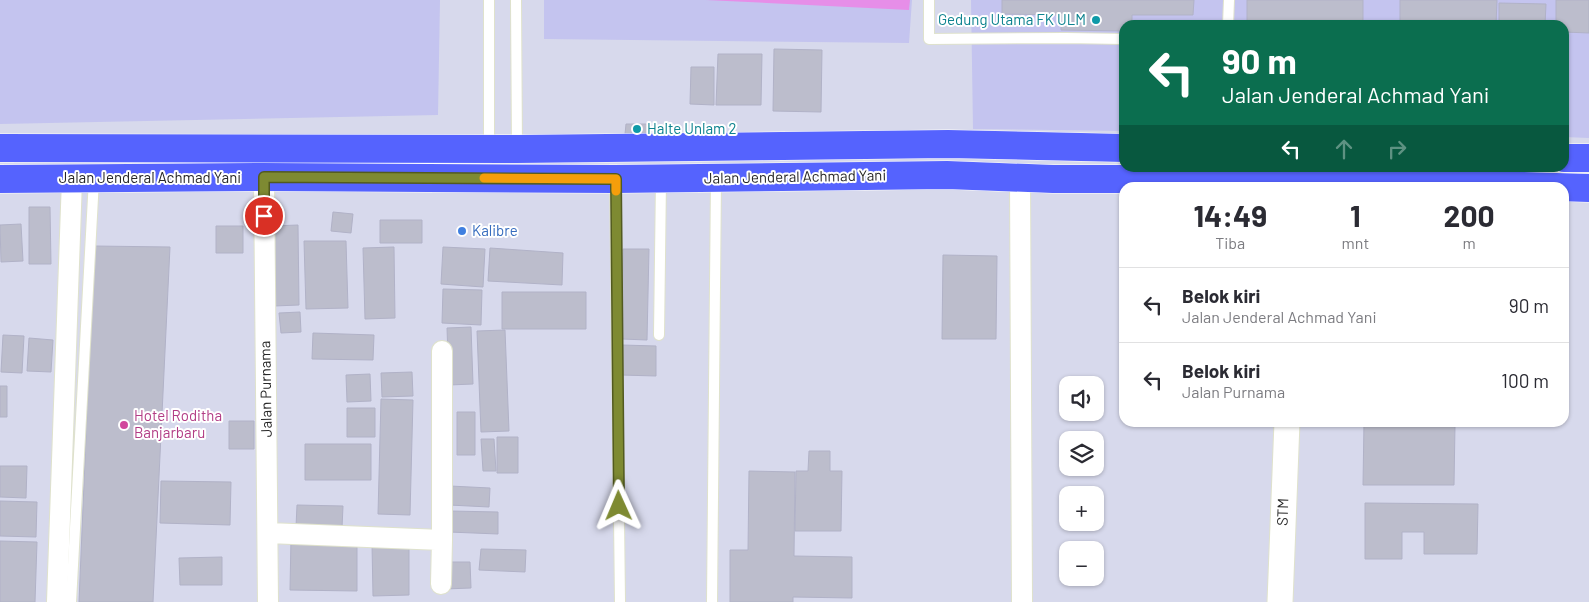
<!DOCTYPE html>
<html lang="id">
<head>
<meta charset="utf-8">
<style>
  :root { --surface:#fff; --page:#f2f2f3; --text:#2b2b33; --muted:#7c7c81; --line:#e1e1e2 }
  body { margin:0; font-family:Barlow,sans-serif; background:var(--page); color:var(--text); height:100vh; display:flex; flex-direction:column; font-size:19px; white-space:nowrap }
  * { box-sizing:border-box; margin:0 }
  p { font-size:16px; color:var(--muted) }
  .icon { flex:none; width:28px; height:28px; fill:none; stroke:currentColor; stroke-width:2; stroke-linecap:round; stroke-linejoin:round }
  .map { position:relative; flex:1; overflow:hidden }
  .panel { position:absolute; left:1119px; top:182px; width:450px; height:245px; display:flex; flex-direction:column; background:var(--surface); border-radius:15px; box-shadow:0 1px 4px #0004 }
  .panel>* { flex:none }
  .guide { position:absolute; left:1119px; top:20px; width:450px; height:152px; border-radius:15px; box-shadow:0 1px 4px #0004; background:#0b6e4f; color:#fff; overflow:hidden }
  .tools { position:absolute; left:1059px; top:376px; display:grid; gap:10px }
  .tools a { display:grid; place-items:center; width:45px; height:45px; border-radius:10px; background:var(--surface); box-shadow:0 1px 4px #0004; font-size:25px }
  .pin { position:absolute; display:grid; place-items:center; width:42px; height:42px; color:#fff; margin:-21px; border:2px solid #fff; border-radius:50%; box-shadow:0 1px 5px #0007 }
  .me { position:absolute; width:55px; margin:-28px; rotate:359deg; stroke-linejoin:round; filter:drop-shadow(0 0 4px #0008) }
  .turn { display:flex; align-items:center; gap:18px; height:105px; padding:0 20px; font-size:22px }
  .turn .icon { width:65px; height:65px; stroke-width:2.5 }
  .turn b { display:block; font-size:35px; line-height:42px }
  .lanes { display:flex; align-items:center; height:48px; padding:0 20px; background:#0003; justify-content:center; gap:25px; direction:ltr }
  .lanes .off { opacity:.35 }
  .eta { display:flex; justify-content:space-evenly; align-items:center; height:85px; text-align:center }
  .eta b { font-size:30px; font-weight:700; line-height:35px }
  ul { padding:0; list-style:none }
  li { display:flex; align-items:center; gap:15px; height:75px; padding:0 20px; border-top:1px solid var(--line) }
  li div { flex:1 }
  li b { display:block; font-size:19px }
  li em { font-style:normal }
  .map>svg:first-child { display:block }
</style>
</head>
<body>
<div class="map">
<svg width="1589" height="602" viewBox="0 0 1589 602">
  <rect width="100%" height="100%" fill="#d7d9ec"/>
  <path fill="#c4c4ef" d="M0 0H440L438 115 0 124Z
    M544 0H912L909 43 544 39Z
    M971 0H1589V138L1564 137V25H1124V131L973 129Z"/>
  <path fill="#e68ee8" d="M706 0H910L909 10Z"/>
  <path fill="#bcbdcc" stroke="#b1b2c7" d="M1002 0H1194L1193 15H1132V25H1124V31L1061 30V15L1002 14Z
    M1247 0H1363V24L1247 25Z
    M1400 0H1497L1496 25H1400Z
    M1556 0H1589V33L1564 32V25H1556Z
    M1499 3 1546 4 1545 25H1499Z
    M774 49 822 50 821 112 773 111Z
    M718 54H762L761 105H716Z
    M691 67H714V105L690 104Z
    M626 124H649V134H625Z
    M29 207H50L51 264H29Z
    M333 212 353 214 351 233 331 231Z
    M380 220H422V243H380Z
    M21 224 23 261 1 262 0 225Z
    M298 225 299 305 274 306 272 226Z
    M216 226H243V253H216Z
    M304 241H346L348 308 306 309Z
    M94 246 170 247 153 602H79Z
    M394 247 395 318 365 319 363 248Z
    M443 247 485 249 483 287 441 284Z
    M490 248 563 253 562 285 488 281Z
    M623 249H649L647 340 622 339Z
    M943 255 997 256 996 339H942Z
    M443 289 482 290 481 325 442 323Z
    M502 292H586V329H502Z
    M300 312 301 332 281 333 279 313Z
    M471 327 473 384 449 385 447 328Z
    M505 330 509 431 481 432 477 331Z
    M313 333 374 335 373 360 312 359Z
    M3 335 24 336 22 373 1 372Z
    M29 338 53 340 51 372 27 371Z
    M622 345 656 346V376L621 375Z
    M412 372 413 396 382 397 381 373Z
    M370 374 371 401 347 402 346 375Z
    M0 386H7V417H0Z
    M381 399 413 400 410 515 378 514Z
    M347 408H375V437H347Z
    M457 412H475V455H457Z
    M229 421H254V449H229Z
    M1364 422H1416V425H1455L1454 485H1363Z
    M497 437H518V473H497Z
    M481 439H494L496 471H483Z
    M305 444H371V480H305Z
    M809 451H830V471H842L841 531H795L796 471H808Z
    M0 466H27L26 498 0 497Z
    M749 471 795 472 794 556 852 557V598L793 597V602H730V550H748Z
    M161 481 231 482 230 525 160 523Z
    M450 486 490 488 489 507 449 505Z
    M0 501 37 502 36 537 0 536Z
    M1365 503 1478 504 1477 554H1424V532H1402V559H1365Z
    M297 505 343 506 342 528 296 527Z
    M450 511 498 512V534L449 532Z
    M291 538 357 539V591L290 590Z
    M0 541 37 542 35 602H0Z
    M372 544H409V595L373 596Z
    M481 549 526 550 525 572 479 570Z
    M222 557V585H180L179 558Z
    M445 562H470L471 588 445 589Z"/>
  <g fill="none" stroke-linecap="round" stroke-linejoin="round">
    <g stroke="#dfe2cc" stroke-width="12">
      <path id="service" d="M489 0V148
        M516 0 517 149
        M929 0V39L1066 38 1124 39
        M1228 25 1229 0
        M615 180 620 602
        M659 335 661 180
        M71 602 94 179
        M712 602 716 179"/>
    </g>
    <g stroke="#dfe2cc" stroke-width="22">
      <path id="minor" d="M264 177 268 602
        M1020 177 1022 602
        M268 533 442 540V351
        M441 584 442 540
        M57 602 72 179"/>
    </g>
    <g stroke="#dfe2cc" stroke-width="27">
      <path id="tertiary" d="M1280 602 1287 422"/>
    </g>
    <g stroke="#fff" stroke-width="29">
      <path id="trunk" d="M0 148 517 149 948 144 1124 148
        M1564 158H1589
        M0 179 264 177 615 179 947 175 1053 179H1297L1589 188"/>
    </g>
    <use href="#service" stroke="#fff" stroke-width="10"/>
    <use href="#minor" stroke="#fff" stroke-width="20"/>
    <use href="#tertiary" stroke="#fff" stroke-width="25"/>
    <use href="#trunk" stroke="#5563fe" stroke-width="28"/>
  </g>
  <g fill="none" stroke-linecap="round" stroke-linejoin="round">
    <g stroke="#525a20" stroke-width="12">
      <path id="route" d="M264 216V177L616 179 619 506"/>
    </g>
    <use href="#route" stroke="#7e8a32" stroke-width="9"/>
    <path stroke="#f59e0b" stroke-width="9" d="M484 178 616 179V191"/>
  </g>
  <g fill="#0f9aa8" stroke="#fff" stroke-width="2">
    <circle cx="1096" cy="20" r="5"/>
    <circle cx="637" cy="129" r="5"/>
  </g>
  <circle fill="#3f7fe0" stroke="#fff" stroke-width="2" cx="462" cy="231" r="5"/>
  <circle fill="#d1479c" stroke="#fff" stroke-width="2" cx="124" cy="425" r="5"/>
  <g text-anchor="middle" stroke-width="4" stroke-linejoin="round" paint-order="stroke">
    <g font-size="15" fill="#0d838f" stroke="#fff" text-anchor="end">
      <text x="1086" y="25">Gedung Utama FK ULM</text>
      <text x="647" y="134" text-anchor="start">Halte Unlam 2</text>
    </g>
    <g font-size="15" fill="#272727" stroke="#fff">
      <text transform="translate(795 177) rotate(-1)" y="5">Jalan Jenderal Achmad Yani</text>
      <text x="150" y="183">Jalan Jenderal Achmad Yani</text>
      <text transform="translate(266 389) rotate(-91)" y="5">Jalan Purnama</text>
      <text transform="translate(1283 512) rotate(-88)" y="5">STM</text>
    </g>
    <g font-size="15" fill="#366cbe" stroke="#fff" text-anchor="start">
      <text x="472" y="236">Kalibre</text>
    </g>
    <g font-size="15" fill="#b23c85" stroke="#fff" text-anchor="start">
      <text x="134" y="421">Hotel Roditha<tspan x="134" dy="17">Banjarbaru</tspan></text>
    </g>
  </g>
</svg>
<div class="tools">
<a><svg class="icon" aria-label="sound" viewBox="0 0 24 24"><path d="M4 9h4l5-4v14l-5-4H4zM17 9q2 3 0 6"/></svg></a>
<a><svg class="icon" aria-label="layers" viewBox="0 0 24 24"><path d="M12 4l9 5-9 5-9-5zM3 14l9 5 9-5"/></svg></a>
<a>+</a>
<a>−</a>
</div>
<div class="pin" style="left:264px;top:216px;background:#d93025"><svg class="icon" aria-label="arrive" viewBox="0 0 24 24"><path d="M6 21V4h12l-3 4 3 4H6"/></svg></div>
<svg class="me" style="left:619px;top:506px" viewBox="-20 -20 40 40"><path d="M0-17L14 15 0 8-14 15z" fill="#7e8a32" stroke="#fff" stroke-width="4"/></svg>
<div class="guide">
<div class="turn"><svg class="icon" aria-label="left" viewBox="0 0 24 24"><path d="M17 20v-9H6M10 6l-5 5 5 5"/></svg><div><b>90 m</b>Jalan Jenderal Achmad Yani</div></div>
<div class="lanes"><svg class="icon" aria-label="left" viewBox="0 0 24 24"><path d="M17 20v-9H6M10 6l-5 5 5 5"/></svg><svg class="icon off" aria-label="ahead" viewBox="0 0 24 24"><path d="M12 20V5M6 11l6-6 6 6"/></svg><svg class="icon off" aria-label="right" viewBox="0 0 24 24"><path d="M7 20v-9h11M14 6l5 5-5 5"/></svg></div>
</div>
<section class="panel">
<div class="eta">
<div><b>14:49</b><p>Tiba</p></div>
<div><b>1</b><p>mnt</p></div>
<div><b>200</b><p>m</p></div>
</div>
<ul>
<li><svg class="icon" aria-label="left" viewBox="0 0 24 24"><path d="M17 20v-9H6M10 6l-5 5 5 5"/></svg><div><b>Belok kiri</b><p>Jalan Jenderal Achmad Yani</p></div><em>90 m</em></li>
<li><svg class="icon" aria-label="left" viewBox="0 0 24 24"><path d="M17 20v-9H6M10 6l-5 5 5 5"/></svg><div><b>Belok kiri</b><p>Jalan Purnama</p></div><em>100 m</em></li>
</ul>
</section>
</div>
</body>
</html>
